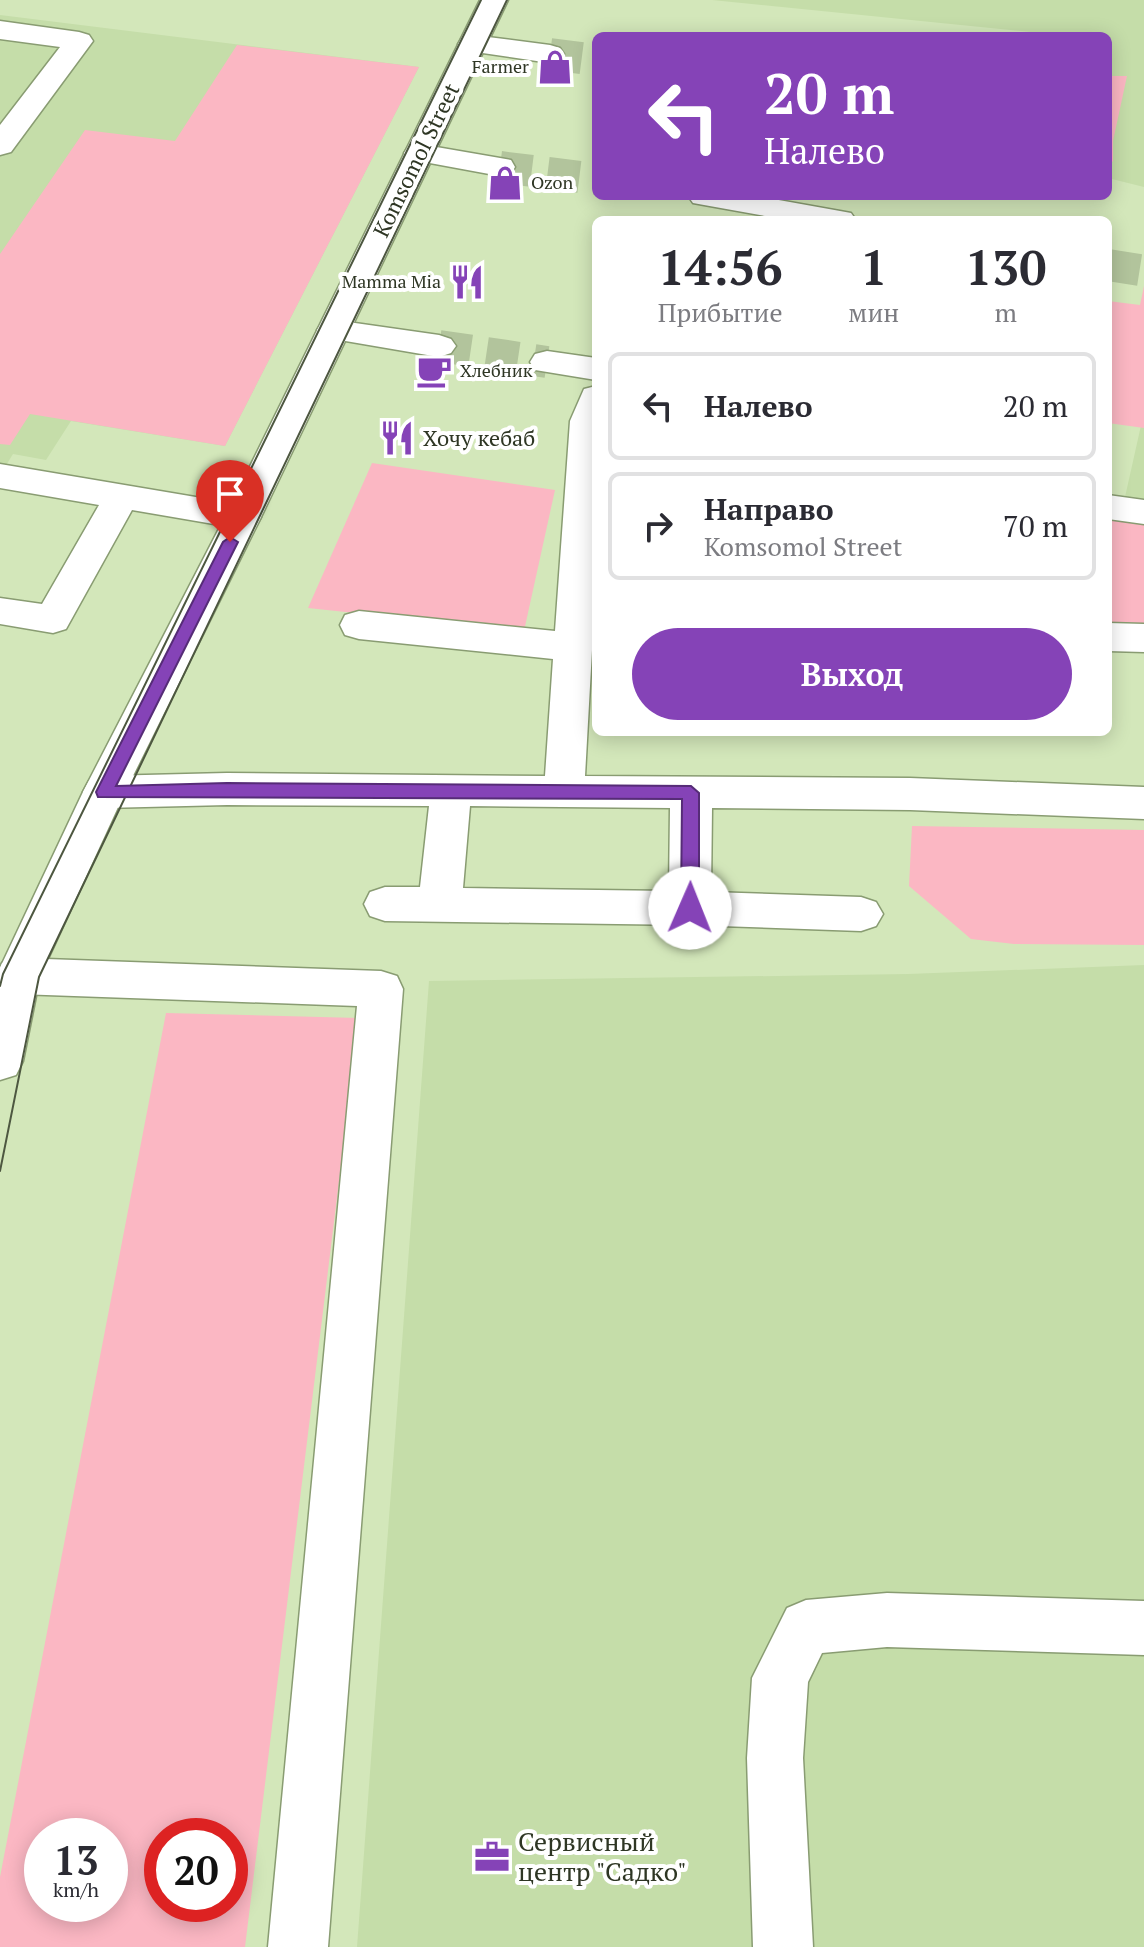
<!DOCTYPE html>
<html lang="ru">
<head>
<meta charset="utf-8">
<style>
  :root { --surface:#fff; --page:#f2f2f3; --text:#2b2b33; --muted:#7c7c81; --line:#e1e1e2; --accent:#8543b7 }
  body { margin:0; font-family:"PT Serif",serif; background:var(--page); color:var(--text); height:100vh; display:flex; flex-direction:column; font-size:30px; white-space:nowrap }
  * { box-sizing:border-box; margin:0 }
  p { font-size:26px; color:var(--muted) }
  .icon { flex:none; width:44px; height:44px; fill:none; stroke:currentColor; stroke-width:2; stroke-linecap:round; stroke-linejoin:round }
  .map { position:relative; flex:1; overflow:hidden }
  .sheet { position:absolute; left:592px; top:216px; width:520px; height:520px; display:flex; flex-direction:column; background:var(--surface); border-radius:12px; box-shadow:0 4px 20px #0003 }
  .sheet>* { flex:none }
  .top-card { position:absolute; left:592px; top:32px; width:520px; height:168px; border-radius:12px; box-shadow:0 4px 20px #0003; background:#8543b7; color:#fff; overflow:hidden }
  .speed { position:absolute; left:24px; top:1818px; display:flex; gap:16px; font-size:40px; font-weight:700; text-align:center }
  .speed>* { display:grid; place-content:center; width:104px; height:104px; border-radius:50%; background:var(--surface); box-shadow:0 4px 20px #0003; line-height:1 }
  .speed small { font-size:20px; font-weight:400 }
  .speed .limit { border:12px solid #d22; background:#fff; color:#111 }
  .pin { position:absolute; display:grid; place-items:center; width:68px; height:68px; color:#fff; margin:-82px -34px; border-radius:50% 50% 50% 0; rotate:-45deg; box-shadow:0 0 8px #0007 }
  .pin .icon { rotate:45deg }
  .me { position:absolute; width:88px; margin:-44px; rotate:1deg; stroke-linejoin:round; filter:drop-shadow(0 0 6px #0008) }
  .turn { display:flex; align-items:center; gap:28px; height:168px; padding:0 40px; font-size:36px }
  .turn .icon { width:104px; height:104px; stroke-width:2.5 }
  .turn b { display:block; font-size:56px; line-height:68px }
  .eta { display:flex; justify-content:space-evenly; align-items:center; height:136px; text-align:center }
  .eta b { font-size:48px; font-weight:700; line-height:56px }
  .cta { display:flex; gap:16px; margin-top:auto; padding:16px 40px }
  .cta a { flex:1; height:92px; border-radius:48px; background:var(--accent); color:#fff; font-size:32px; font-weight:700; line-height:92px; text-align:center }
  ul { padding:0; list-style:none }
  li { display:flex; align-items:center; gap:24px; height:108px; margin:0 16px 12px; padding:0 24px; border:4px solid var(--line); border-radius:12px }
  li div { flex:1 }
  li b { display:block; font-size:30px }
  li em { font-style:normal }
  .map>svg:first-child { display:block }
</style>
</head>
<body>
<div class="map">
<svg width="1144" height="1947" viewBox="0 0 1144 1947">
  <rect width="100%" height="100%" fill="#d3e7ba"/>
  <path fill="#c5dda9" d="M712 0H1144V187L1108 178V36H1070Z
    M0 15 419 67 225 446 71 421 46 460 13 454 0 475Z
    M1144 412V576L1121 515Z
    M1144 965V1947H357L429 981 908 974Z"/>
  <path fill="#fbb7c3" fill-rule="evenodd" d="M237 45 419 67 225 446 30 414 10 445 0 444V254L85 130 175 141Z
    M1108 76H1127L1113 141V161L1108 166Z
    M1144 286V428L1108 423V301L1140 305Z
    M372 463 555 490 524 631 308 608Z
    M1108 512 1144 516V626L1108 625Z
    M912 826 1144 830V945L1014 944 971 939 909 886Z
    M166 1013 359 1018 245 1947H0V1877ZM42 1836H110V1904H42ZM162 1836H230V1904H162Z"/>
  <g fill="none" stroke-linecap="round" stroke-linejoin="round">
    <path stroke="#b2c49c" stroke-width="32" stroke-dasharray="32 16" stroke-linecap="butt" d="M550 54 596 60
      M500 167 596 179
      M1108 265 1140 270
      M439 346 547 362"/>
    <g stroke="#899c72" stroke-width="3">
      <path id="minor" d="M0 21 79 32 89 35 93 41 11 152 0 155V125L60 47 0 39Z
        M472 35 550 45 560 48 564 54 560 60 550 63 462 50 458 44 462 38Z
        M419 144 500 158 511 160 515 167 511 174 500 176 408 159 404 153 408 147Z
        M688 196H757L840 211 851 213 856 220H787L704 205 693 203Z
        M334 320 439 335 451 339 456 346 451 353 439 357 322 337 317 330 322 323Z
        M547 351 596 358V380L535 370 530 362 535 354Z
        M596 386V578L585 776 910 778 1144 787V819L910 810 712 808 711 892 861 897 876 902 883 914 876 926 861 931 690 925 385 921 370 916 364 904 370 892 385 887H420L429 806 227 805 104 808 89 803 83 792 89 781 104 776 227 773 545 776 553 659 359 639 345 635 340 625 345 615 359 611 555 631 570 421 584 389ZM470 806 670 808 669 891 463 888Z
        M0 464 243 505 256 508 261 517 256 526 243 529 132 510 66 629 53 633 0 624V598L42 604 99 505 0 488Z
        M1108 495 1144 500V524L1108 519Z
        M1108 623 1144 624V652L1108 651Z
        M18 958 381 971 397 976 403 989 328 1947H268L357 1006 18 994 2 989 0 968 2 963Z
        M887 1593 1144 1601V1655L887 1647 822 1653 808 1682 803 1758 813 1947H753L747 1758 752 1678 787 1608 806 1600Z"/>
    </g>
    <g stroke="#899c72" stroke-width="3">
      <path id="major" d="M480 0H508L261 517 125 792 40 976 23 1061 16 1075 0 1080V968L83 792 225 517Z"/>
    </g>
    <use href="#minor" fill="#fff" fill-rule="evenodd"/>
    <use href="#major" fill="#fff" fill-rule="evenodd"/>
    <path stroke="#4d5740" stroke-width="2" d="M0 986 3 974 481 0
      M0 1171 39 977 507 0"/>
  </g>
  <path fill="#8543b7" stroke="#562c77" stroke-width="2" d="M230 537 238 542 116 786 227 783 691 786 699 793V908L696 913 690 915 681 908 682 799 98 797 96 792 223 542Z"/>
  <defs>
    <g id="shop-bare" transform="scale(2.76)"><path d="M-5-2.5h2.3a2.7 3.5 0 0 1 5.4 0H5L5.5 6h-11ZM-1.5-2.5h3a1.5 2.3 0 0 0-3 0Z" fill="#8543b7" stroke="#fff" stroke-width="2.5" paint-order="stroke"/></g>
    <g id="restaurant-bare" transform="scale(2.76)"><path d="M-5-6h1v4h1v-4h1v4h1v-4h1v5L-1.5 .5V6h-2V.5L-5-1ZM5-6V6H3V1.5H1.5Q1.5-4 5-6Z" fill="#8543b7" stroke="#fff" stroke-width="2.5" paint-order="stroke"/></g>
    <g id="cafe-bare" transform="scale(2.76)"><path d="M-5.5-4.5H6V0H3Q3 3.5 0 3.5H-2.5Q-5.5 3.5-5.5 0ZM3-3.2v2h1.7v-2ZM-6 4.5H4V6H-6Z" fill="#8543b7" stroke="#fff" stroke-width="2.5" paint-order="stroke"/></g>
    <g id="office-bare" transform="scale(2.76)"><path d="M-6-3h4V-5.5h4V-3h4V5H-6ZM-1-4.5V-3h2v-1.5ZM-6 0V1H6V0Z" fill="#8543b7" stroke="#fff" stroke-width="2.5" paint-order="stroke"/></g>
  </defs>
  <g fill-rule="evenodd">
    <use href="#shop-bare" x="555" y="67"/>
    <use href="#shop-bare" x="505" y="183"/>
    <use href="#restaurant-bare" x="467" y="282"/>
    <use href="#cafe-bare" x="434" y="371"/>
    <use href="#restaurant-bare" x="397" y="438"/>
    <use href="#office-bare" x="492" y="1857"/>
  </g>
  <g text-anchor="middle" stroke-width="8" stroke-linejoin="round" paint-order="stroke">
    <g font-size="18" fill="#2e3624" stroke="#fff" text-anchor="end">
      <text x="529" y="73">Farmer</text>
      <text x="531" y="189" text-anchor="start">Ozon</text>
      <text x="441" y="288">Mamma Mia</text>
      <text x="460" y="377" text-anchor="start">Хлебник</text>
    </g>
    <g font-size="22" fill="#2e3624" stroke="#fff">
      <text transform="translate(416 160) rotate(-64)" y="8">Komsomol Street</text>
    </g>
    <g font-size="22" fill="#2e3624" stroke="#fff" text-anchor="start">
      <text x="423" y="446">Хочу кебаб</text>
    </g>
    <g font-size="26" fill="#2e3624" stroke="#fff" text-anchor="start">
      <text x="518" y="1851">Сервисный<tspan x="518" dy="30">центр "Садко"</tspan></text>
    </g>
  </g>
</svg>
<div class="speed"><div>13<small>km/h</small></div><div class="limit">20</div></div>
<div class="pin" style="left:230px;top:542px;background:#d93025"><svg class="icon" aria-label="arrive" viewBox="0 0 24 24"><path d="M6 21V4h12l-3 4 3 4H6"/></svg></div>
<svg class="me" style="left:690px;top:908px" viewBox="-20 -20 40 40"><circle r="19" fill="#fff"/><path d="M0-13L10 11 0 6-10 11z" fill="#8543b7"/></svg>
<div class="top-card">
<div class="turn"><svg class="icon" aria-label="left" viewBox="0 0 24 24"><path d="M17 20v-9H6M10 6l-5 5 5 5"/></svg><div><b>20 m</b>Налево</div></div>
</div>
<section class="sheet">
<div class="eta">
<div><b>14:56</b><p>Прибытие</p></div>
<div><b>1</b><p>мин</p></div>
<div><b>130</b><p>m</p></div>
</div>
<ul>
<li><svg class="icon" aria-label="left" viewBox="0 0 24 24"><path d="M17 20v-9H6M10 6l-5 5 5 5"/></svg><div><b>Налево</b></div><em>20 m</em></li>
<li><svg class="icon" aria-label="right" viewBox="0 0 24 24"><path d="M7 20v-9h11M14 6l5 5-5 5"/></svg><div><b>Направо</b><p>Komsomol Street</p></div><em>70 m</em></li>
</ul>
<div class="cta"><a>Выход</a></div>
</section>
</div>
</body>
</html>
